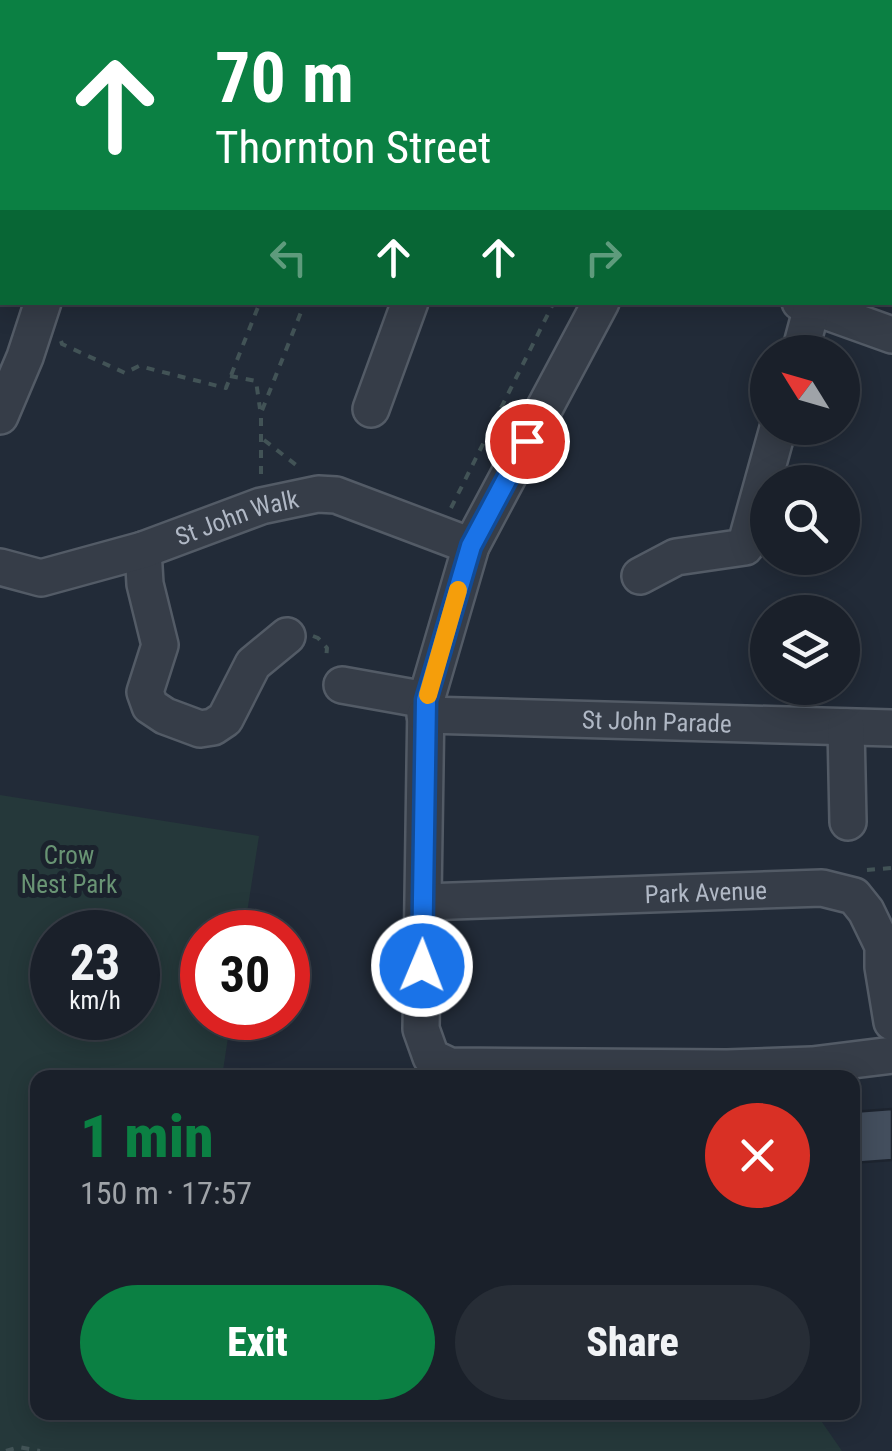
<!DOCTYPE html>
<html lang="en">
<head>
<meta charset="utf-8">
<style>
  :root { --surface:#1a202a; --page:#272d36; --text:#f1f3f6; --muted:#9fa3a8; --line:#383e47; --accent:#0b8043 }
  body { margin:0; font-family:"Roboto Condensed",sans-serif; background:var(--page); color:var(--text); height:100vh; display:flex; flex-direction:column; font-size:38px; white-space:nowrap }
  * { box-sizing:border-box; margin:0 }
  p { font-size:32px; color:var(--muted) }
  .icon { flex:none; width:55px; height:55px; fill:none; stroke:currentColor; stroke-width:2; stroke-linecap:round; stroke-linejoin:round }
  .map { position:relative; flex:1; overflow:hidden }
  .sheet { position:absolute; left:30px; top:1070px; width:830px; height:350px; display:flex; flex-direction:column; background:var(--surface); border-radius:20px; box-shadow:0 5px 25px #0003,0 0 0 2px var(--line) }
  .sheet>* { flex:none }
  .top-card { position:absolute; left:0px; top:0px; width:892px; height:305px; box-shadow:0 5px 25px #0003,0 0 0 2px var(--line); background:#0b8043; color:#fff; overflow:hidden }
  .needle { width:65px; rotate:307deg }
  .fabs { position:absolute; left:750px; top:335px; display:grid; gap:20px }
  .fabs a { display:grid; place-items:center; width:110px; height:110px; border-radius:50%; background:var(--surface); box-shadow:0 5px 25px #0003,0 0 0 2px var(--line); font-size:50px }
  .speed { position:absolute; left:30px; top:910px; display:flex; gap:20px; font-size:50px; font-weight:700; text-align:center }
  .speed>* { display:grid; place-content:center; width:130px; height:130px; border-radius:50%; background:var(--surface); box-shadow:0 5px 25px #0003,0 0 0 2px var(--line); line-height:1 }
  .speed small { font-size:25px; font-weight:400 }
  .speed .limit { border:15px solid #d22; background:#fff; color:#111 }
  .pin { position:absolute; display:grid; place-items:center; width:85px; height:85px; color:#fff; margin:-42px; border:5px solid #fff; border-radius:50%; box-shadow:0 2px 10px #0007 }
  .me { position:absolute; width:110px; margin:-55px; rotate:1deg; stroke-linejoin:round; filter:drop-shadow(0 0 8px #0008) }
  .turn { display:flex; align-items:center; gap:35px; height:210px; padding:0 50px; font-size:45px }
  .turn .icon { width:130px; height:130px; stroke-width:2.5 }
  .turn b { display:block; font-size:70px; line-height:85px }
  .lanes { display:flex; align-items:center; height:95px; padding:0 50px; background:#0003; justify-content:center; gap:50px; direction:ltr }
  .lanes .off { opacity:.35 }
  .round { display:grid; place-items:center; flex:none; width:105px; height:105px; border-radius:52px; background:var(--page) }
  .headline { display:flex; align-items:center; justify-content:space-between; height:170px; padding:0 50px }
  h1 { font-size:60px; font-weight:800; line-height:75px; color:var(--accent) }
  .button { display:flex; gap:20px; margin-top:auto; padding:20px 50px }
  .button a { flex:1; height:115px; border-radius:60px; background:var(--accent); color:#fff; font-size:40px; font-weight:800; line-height:115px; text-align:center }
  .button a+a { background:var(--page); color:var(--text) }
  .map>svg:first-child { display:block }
</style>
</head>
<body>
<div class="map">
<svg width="892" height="1451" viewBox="0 0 892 1451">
  <rect width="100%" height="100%" fill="#222b38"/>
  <path fill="#25383a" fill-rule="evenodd" d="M0 795 259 836 244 932H202V1018H231L222 1077 38 1078V1412H815L842 1451H0ZM52 932H138V1018H52Z"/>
  <path fill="#434e5d" stroke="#1d242f" stroke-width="2.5" d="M892 1109V1160L852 1163V1112Z"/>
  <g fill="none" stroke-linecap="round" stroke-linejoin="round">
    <g stroke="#535b66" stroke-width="40">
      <g id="minor">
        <path d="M121 0 127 2"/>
        <path d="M173 2 174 0"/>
        <path d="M622 2 625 0"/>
        <path d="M828 2V0"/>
        <path d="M0 76 2 77"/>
        <path d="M890 117 892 118"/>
        <path d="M601 302 471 546 426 700 421 1029 431 1057 450 1066 727 1068 812 1065 892 1055"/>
        <path d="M800 302 892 335"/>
        <path d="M800 352 812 307"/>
        <path d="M371 409 410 302"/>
        <path d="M0 416 25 357 43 302"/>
        <path d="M143 550 145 584 160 645 145 692 150 706 165 716 200 729 213 727 225 719 253 664 287 636"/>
        <path id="s1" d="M0 567 41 578 143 550 261 506 318 494 336 495 471 546"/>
        <path d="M640 576 676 557 745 547 778 428"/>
        <path d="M342 685 426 700"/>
        <path id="s2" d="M425 715 892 728"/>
        <path d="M846 727 848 822"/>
        <path id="s3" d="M424 902 822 888 854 896 866 911 883 946V967L892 1022"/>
      </g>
    </g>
    <path stroke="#425356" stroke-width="4" stroke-dasharray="8 8" stroke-linecap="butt" d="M233 2V0
      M317 2V0
      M387 2 388 0
      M486 2V0
      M536 2 537 0
      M61 341 62 344 125 373 139 366 226 388 260 302
      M230 376 256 381 260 409
      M264 440 300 468
      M261 474V413L305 302
      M451 508 554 302
      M313 636 318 638 327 648 326 660
      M867 870 892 868
      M6 1451 19 1447 40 1451"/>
    <use href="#minor" stroke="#363d48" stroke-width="35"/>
  </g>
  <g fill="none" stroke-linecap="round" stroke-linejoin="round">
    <g stroke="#114b97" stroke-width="25">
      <path id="route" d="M422 966 426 700 471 546 527 441"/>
    </g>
    <use href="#route" stroke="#1a73e8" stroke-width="18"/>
    <path stroke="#f59e0b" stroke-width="18" d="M428 695 458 590"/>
  </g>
  <g text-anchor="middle" stroke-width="10" stroke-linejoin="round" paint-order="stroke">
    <g font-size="25" fill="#b0b8c5" stroke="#1b222d">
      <text dy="9" stroke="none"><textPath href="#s1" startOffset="248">St John Walk</textPath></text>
      <text dy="9" stroke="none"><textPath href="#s2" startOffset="232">St John Parade</textPath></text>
      <text dy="9" stroke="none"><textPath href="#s3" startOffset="282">Park Avenue</textPath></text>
    </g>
    <g font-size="25" fill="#699474" stroke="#1b222d">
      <text x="69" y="864">Crow<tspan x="69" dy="29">Nest Park</tspan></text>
    </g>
  </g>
</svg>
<div class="fabs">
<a><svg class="needle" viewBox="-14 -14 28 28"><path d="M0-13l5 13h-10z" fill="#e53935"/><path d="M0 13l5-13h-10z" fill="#9fa3a8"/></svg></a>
<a><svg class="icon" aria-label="search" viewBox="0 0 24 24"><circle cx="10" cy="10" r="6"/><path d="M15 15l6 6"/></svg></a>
<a><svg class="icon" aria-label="layers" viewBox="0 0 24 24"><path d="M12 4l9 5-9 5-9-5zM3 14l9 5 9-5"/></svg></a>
</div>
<div class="speed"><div>23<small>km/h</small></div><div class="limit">30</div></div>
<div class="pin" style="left:527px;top:441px;background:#d93025"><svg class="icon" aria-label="arrive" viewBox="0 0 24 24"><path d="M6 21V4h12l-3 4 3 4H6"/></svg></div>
<svg class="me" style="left:422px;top:966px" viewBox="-20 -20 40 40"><circle r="17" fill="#1a73e8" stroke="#fff" stroke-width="3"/><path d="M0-11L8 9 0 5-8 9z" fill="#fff"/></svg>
<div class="top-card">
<div class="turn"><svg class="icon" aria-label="ahead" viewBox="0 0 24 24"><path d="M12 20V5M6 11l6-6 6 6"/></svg><div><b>70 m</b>Thornton Street</div></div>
<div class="lanes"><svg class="icon off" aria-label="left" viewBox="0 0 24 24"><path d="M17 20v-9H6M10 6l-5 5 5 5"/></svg><svg class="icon" aria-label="ahead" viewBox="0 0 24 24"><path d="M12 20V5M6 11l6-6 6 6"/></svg><svg class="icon" aria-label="ahead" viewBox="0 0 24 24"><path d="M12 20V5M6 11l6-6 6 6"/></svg><svg class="icon off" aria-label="right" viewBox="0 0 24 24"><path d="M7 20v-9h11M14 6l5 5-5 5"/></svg></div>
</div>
<section class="sheet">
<div class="headline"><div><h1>1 min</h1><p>150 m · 17:57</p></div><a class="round" style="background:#d93025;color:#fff"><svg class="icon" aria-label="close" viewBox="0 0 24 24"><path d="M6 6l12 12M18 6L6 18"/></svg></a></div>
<div class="button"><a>Exit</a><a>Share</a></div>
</section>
</div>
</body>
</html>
